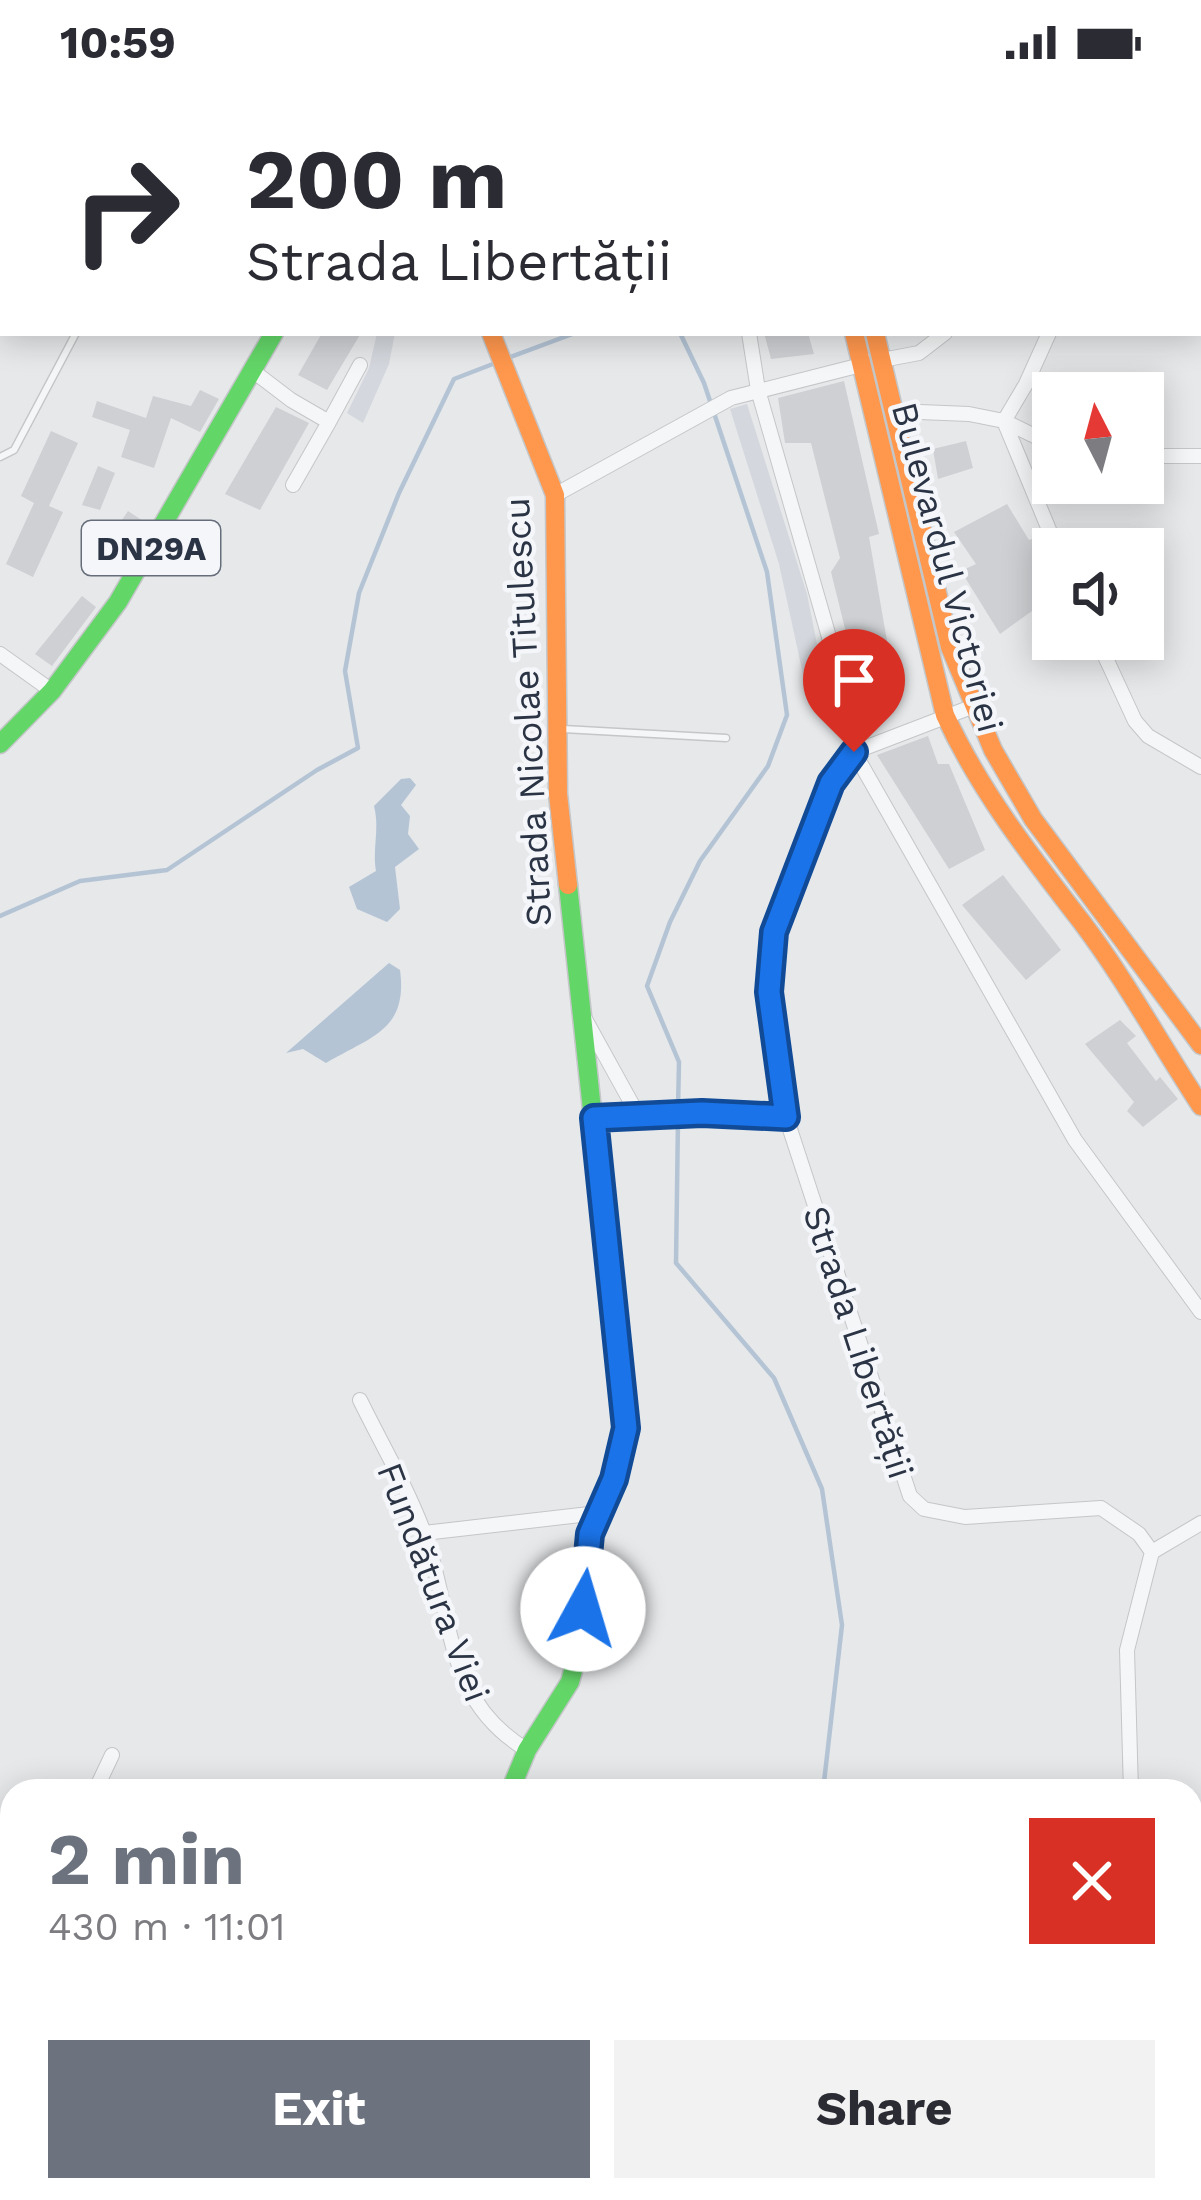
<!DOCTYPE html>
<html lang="en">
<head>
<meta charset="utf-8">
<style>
  :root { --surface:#fff; --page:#f2f2f3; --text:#2b2b33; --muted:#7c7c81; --accent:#6c737f }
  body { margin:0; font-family:"Work Sans",sans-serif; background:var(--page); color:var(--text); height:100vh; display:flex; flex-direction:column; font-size:45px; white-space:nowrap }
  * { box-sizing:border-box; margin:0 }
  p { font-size:39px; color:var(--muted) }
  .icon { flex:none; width:66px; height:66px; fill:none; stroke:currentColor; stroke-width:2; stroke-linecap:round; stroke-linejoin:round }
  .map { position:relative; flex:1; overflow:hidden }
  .sheet { position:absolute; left:0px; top:1695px; width:1203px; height:423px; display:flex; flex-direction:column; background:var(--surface); border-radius:36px 36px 0 0; box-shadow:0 6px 30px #0003 }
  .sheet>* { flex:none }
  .banner { position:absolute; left:0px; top:0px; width:1203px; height:252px; box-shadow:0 6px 30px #0003; background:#fff; color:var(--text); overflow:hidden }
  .needle { width:78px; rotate:354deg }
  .fabs { position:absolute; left:1032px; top:288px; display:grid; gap:24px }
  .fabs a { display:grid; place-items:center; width:132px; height:132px; border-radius:0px; background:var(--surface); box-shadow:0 6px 30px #0003; font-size:60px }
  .pin { position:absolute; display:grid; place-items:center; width:102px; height:102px; color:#fff; margin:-123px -51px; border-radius:50% 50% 50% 0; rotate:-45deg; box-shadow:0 0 12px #0007 }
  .pin .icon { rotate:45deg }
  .me { position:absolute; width:132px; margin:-66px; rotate:6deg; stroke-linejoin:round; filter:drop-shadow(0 0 9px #0008) }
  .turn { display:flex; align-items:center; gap:42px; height:252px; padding:0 48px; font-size:54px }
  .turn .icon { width:156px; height:156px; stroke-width:2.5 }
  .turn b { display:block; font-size:84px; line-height:102px }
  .round { display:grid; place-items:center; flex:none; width:126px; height:126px; border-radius:0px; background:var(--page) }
  .head { display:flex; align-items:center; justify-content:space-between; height:204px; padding:0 48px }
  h1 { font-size:72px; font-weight:700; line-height:90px; color:var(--accent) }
  .button { display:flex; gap:24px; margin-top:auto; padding:24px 48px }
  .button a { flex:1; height:138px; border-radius:0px; background:var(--accent); color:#fff; font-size:48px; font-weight:700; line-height:138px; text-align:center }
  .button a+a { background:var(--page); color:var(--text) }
  .status { display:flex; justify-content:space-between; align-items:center; height:84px; padding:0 60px; background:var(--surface); direction:ltr }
  .status svg { height:33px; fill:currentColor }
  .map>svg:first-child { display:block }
</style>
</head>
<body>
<div class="status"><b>10:59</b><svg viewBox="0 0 49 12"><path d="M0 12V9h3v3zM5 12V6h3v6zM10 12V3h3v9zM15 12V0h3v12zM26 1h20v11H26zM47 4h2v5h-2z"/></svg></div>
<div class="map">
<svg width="1201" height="2116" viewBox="0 0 1201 2116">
  <rect width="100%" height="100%" fill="#e6e8ea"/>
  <path fill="#d4d7dd" d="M377 249H395L389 280 363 339 347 329 369 284Z
    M747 320 807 510 823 590 804 595 779 480 730 325Z"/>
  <path fill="#d6ded6" d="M1191 2082 1201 2097V2116H944L940 2106H1191Z"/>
  <path fill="#b4c4d5" d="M410 694 416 701 401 721 410 732 408 750 419 765 395 783 400 825 387 838 357 825 349 803 376 787C372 764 380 745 374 722L401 695Z
    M389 879 400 886C408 946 372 952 326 979L303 965 286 969Z"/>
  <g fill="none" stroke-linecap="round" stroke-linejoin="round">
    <path stroke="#b4c4d5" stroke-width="4.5" d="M1184 3 1191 0
      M508 274 575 249
      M0 832 80 797 167 786 317 686 358 664 345 587 359 509 399 409 454 295 498 278
      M678 1024 679 978 647 902 670 838 700 777 768 682 787 631 767 488 704 299 680 249
      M678 1035 676 1179 774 1294 822 1405 842 1541 823 1707
      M1024 2106 1027 2116"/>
  </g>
  <path fill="#ced0d3" d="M322 249H361L327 306 298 291Z
    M764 249H808L814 270 771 275Z
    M844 297 879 450 869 453 891 580 855 585 831 488 840 474 811 359H785L778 314Z
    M200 306 219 315 200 348 171 334 154 384 121 373 130 346 92 333 97 317 146 334 153 312 191 322Z
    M276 323 309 339 260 426 225 410Z
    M51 347 78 359 49 422 63 428 33 493 6 480 34 419 21 412Z
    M966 357 973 384 938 395 933 365Z
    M98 382 115 389 100 426 82 421Z
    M1007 420 1029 456 1035 454 1053 486V512L1000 550 961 487 976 480 954 448Z
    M128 427 146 439 128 471 107 458Z
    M82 512 96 523 52 582 35 570Z
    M928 652 938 680H949L985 766 949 785 877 671Z
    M1003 791 1061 866 1026 896 962 821Z
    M1120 936 1136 952 1127 959 1156 997 1160 993 1178 1015 1143 1043 1127 1027 1134 1018 1085 960Z"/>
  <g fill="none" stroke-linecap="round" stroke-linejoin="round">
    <g stroke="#c4c6c8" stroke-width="9">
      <path id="lane" d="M940 3 950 0
        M0 165 3 163
        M0 373 14 366 76 249
        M563 645 726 654"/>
    </g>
    <g stroke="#c4c6c8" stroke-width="16">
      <path id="street" d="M329 3 330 0
        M1162 3V0
        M1200 91 1201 92
        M1200 156 1201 155
        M749 249 758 306 844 605
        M1049 249 1026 300 1004 337 1057 465
        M882 276 919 269 945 249
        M253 287 291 316 329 338 293 401
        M895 327 969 330 1004 337 1053 361
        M329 338 360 281
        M1143 372H1201
        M555 411 731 314 861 281 862 273
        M1097 555 1135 637 1148 652 1201 683
        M0 570 52 607
        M974 622 854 668 831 699 774 847 769 908 786 1033 910 1412 924 1425 965 1433 1101 1424 1139 1450 1152 1468
        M854 668 1075 1056 1201 1228
        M585 935 638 1031
        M594 1034 702 1029 786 1033
        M360 1316C381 1359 407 1403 424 1449 454 1531 442 1615 527 1666
        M424 1449 598 1429
        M95 1707 112 1671
        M1131 1707 1127 1566 1152 1468 1201 1439
        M0 1907 12 1882
        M1191 1931 1201 1958
        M0 2004 12 2009
        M209 2106 226 2116
        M378 2106 384 2116
        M724 2106 725 2116
        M247 2116 262 2106"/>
    </g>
    <g stroke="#c4c6c8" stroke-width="21">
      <path id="fast" d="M788 0 789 3
        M0 660 52 607 118 518 274 249
        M510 1707 527 1666 570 1598 582 1553 591 1450 614 1395 626 1344 568 801"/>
    </g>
    <g stroke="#c4c6c8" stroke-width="21">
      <path id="slow" d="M375 0V3
        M814 0 815 3
        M491 249 555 411 558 710 568 801
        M854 249 945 631C980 707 1030 771 1081 837 1125 895 1161 961 1201 1022
        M875 249 950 563 993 666 1033 735 1201 961"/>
    </g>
    <g stroke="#c4c6c8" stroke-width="21">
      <path id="jam" d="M408 3 411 0"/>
    </g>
    <path stroke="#c5c6ca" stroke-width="3" stroke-dasharray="9 9" stroke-linecap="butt" d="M515 0V3"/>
    <use href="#lane" stroke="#f5f6f7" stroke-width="6"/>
    <use href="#street" stroke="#f5f6f7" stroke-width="14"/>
    <use href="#fast" stroke="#63d668" stroke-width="18"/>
    <use href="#slow" stroke="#ff974d" stroke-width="18"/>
    <use href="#jam" stroke="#b3261e" stroke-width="18"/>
  </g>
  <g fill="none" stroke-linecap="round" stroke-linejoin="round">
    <g stroke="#114b97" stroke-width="30">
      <path id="route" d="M583 1525 590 1450 614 1395 626 1344 594 1034 702 1029 786 1033 769 908 774 848 831 699 854 668"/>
    </g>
    <use href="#route" stroke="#1a73e8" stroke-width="21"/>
  </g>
  <g text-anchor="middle" stroke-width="9" stroke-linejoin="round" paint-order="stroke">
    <rect fill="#f4f6f9" stroke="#676e7b" stroke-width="3" x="82" y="437" width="138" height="54" rx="9"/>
    <g font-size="33" font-weight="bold" fill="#2b3445">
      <text x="151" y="476">DN29A</text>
    </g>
    <g font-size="36" fill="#2b3445" stroke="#f4f6f9">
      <text transform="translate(948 483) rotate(75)" y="13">Bulevardul Victoriei</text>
      <text transform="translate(527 628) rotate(-93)" y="13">Strada Nicolae Titulescu</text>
      <text transform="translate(859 1258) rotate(72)" y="13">Strada Libertății</text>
      <text transform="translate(434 1498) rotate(69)" y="13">Fundătura Viei</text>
    </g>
  </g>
</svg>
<div class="fabs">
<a><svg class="needle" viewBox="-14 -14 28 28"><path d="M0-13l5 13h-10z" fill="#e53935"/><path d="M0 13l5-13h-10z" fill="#7c7c81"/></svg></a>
<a><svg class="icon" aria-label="sound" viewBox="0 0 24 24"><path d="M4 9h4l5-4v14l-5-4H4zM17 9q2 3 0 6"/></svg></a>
</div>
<div class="pin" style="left:854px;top:668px;background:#d93025"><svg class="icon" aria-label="arrive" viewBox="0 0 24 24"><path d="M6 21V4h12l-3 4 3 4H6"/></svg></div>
<svg class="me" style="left:583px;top:1525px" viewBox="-20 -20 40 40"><circle r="19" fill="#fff"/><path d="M0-13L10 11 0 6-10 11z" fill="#1a73e8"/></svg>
<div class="banner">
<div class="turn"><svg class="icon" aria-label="right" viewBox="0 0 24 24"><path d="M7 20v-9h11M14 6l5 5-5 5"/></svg><div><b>200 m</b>Strada Libertății</div></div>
</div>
<section class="sheet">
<div class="head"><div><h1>2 min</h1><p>430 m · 11:01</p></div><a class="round" style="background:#d93025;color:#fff"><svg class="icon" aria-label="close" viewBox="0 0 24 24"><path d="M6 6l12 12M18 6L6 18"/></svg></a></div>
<div class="button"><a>Exit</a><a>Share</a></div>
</section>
</div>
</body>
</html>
